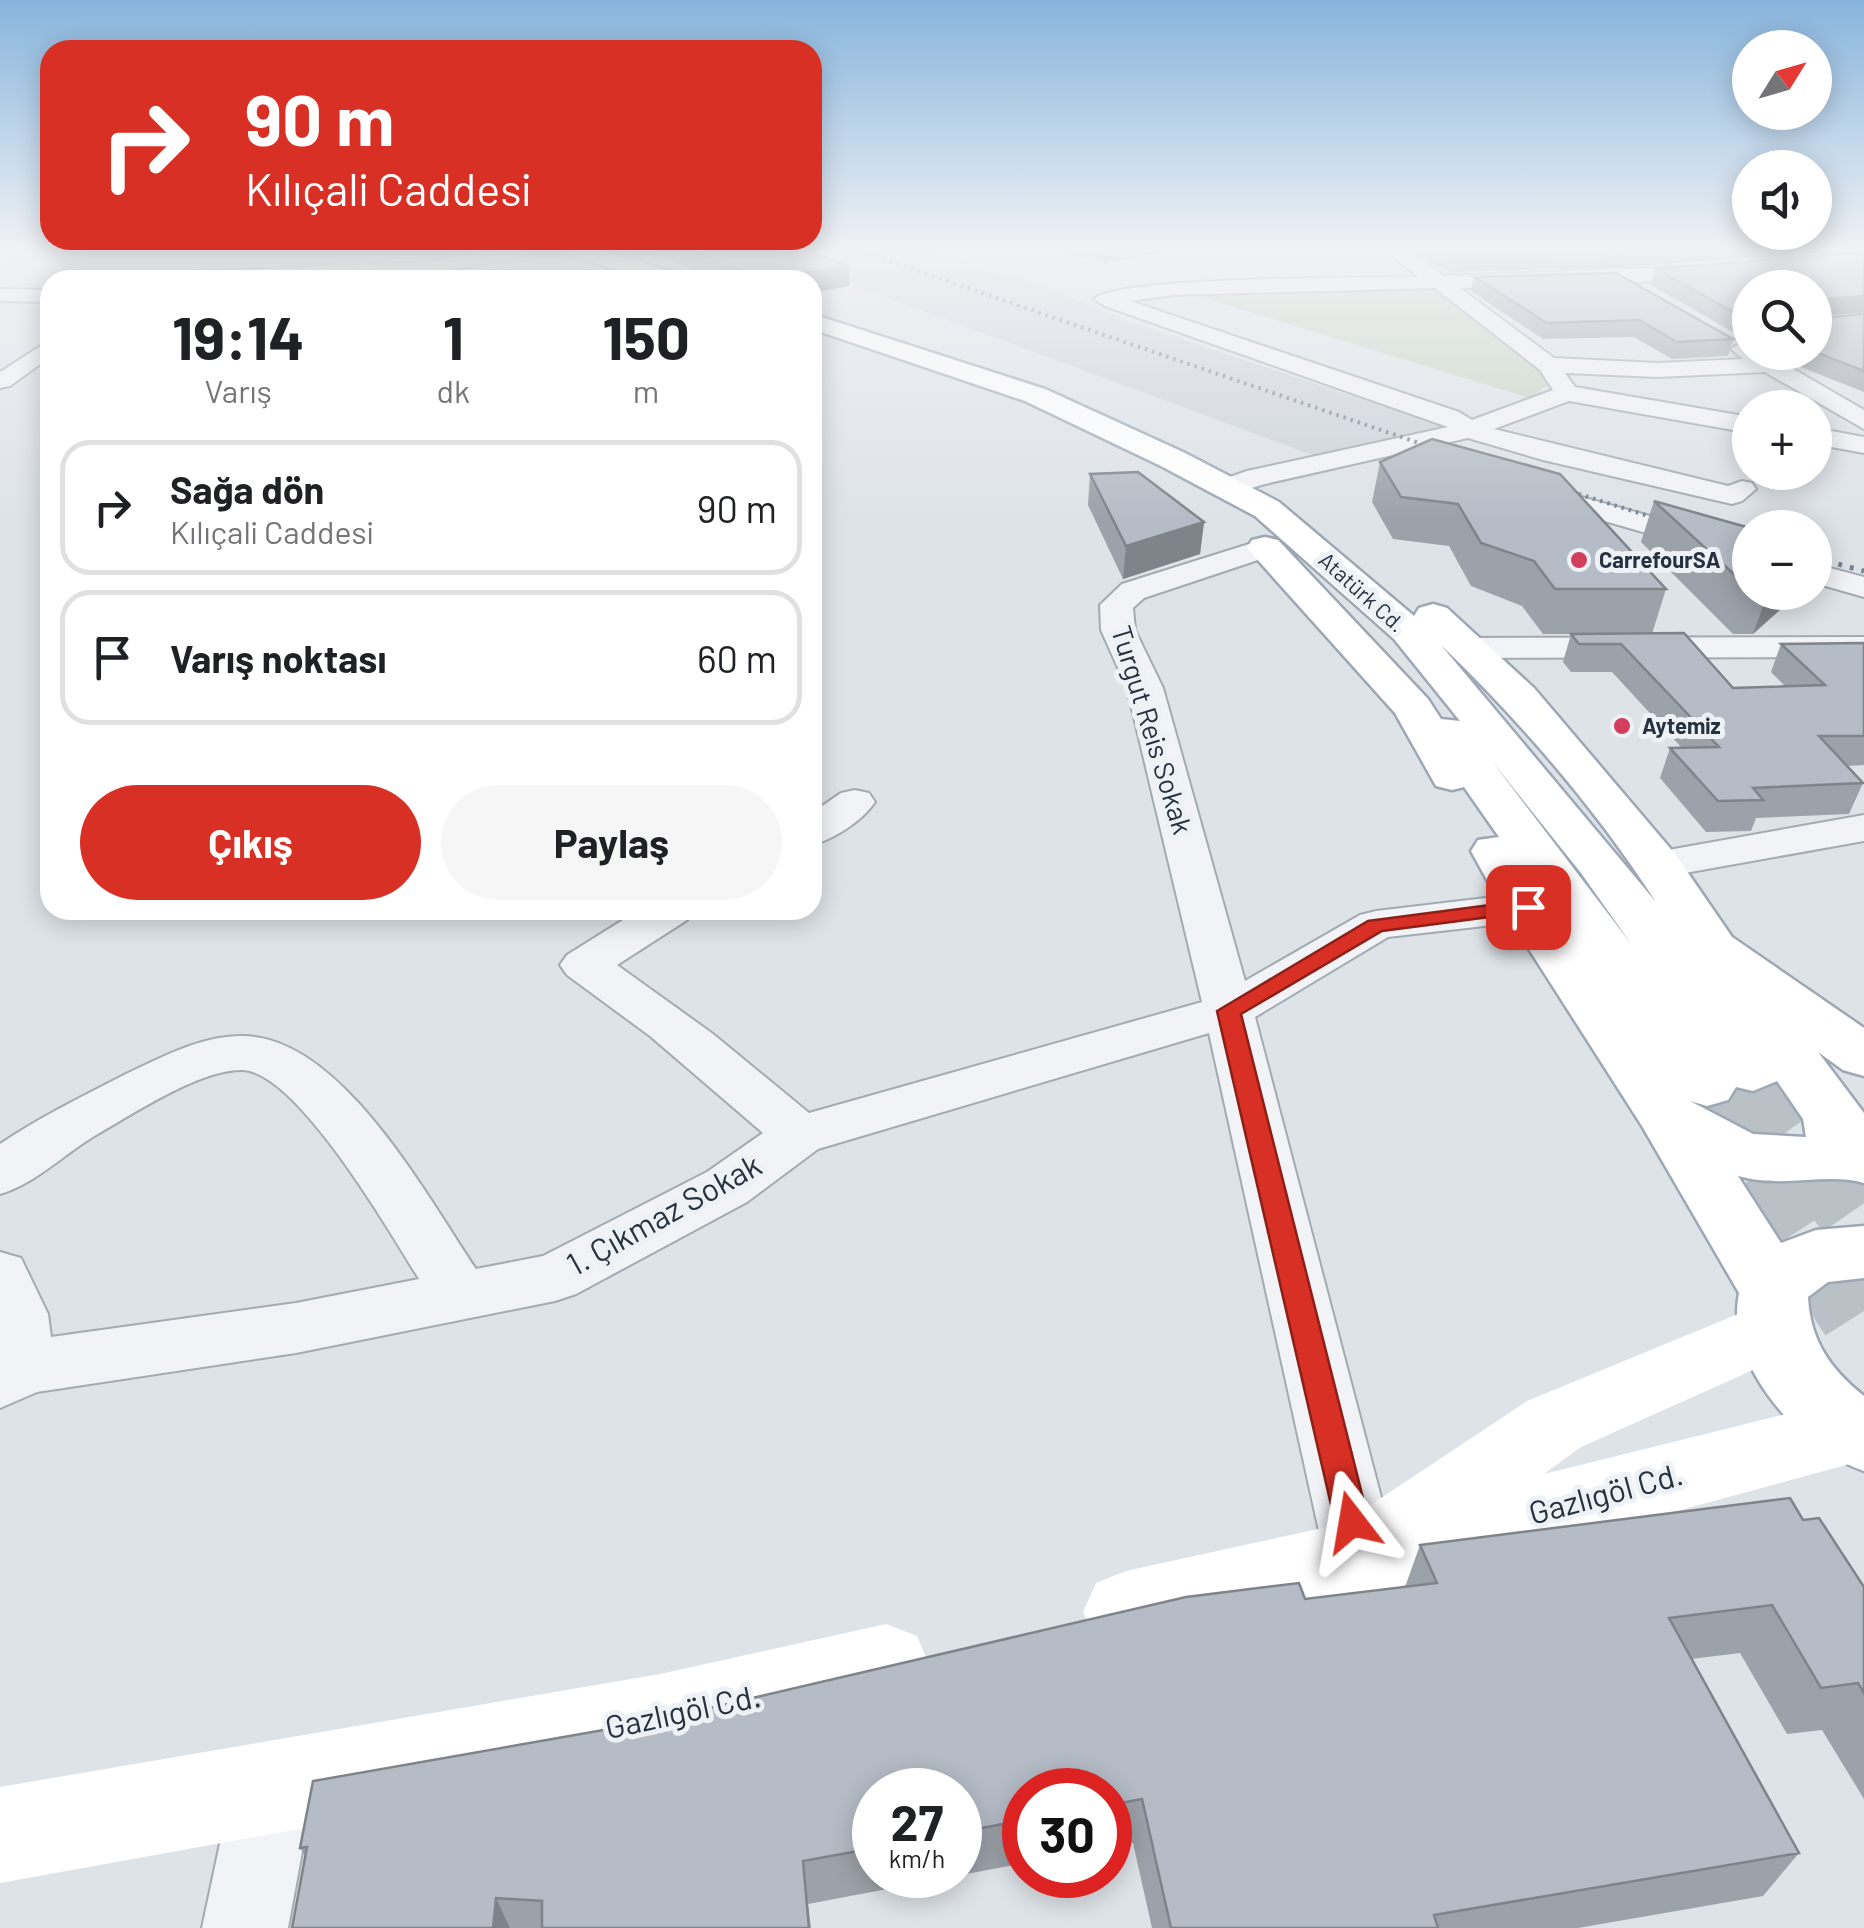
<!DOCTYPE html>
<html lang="tr">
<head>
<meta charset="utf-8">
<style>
  :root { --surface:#fff; --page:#f6f6f6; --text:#202124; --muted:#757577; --line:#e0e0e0; --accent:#d93025 }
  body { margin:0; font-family:Barlow,sans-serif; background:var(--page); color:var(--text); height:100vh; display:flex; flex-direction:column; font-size:38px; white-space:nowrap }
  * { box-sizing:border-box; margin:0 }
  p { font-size:32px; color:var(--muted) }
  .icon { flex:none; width:55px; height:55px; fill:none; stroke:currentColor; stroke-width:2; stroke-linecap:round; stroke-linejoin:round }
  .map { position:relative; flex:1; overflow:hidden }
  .sheet { position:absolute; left:40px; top:270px; width:782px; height:650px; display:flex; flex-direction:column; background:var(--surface); border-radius:30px; box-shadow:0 5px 25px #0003 }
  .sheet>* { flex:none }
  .guide { position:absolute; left:40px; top:40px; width:782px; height:210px; border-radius:30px; box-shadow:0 5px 25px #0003; background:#d93025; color:#fff; overflow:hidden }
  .needle { width:65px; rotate:53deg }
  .buttons { position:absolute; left:1732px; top:30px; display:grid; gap:20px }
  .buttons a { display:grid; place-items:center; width:100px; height:100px; border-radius:50%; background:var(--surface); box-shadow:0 5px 25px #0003; font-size:50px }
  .speed { position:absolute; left:852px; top:1768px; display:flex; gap:20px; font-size:50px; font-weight:700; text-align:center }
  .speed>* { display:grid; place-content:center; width:130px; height:130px; border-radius:50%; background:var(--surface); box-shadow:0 5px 25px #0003; line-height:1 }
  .speed small { font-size:25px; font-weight:400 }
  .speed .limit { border:15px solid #d22; background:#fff; color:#111 }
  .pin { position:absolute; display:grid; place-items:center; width:85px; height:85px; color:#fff; margin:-42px; border-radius:20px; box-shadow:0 5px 15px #0006 }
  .me { position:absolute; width:110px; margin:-55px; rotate:346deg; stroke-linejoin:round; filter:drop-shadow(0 0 8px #0008) }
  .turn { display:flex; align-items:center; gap:35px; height:210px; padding:0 40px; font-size:45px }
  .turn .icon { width:130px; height:130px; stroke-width:2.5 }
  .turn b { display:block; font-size:70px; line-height:85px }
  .eta { display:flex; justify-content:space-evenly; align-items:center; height:170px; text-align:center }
  .eta b { font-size:60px; font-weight:700; line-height:70px }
  .cta { display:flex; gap:20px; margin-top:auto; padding:20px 40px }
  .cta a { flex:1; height:115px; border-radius:60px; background:var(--accent); color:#fff; font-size:40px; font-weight:700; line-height:115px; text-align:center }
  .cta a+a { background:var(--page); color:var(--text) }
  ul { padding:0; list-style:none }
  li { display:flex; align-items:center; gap:30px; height:135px; margin:0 20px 15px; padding:0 20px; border:5px solid var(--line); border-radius:30px }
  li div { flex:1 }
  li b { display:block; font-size:38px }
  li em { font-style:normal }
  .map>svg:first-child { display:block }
</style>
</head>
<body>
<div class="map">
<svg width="1864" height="1928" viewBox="0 0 1864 1928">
  <rect width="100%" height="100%" fill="#dee3e8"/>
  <path fill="#ccd2da" d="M756 249H925L1040 285 1128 321 1439 425 1455 437 1337 464Z"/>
  <path fill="#c5d3bf" d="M1428 287 1440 291 1541 366 1550 383 1530 398 1201 297Z"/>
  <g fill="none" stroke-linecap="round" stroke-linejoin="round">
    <path stroke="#b9c0c6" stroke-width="69" stroke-dasharray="69 34" stroke-linecap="butt" d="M1753 1071 1864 1231
      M1707 1085 1864 1332"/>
    <g stroke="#a3aab2" stroke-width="4">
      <path id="street" d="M0 249H15L0 257Z
        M501 249H538L529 255 427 274 282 280H135L145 274 427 262Z
        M1383 249H1404L1444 276 1726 265V273L1719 275 1618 284 1460 288 1554 358 1658 363 1743 359 1731 349 1742 342 1750 344V352H1764L1864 410V429L1765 372 1658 377 1565 373 1575 387 1750 417V433L1569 401 1494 429 1728 486 1742 481 1752 483 1756 489 1742 501 1732 504 1543 460 1468 438 1265 484 1225 496 1215 494 1211 488 1215 482 1247 471 1448 427 1105 306 1094 299C1119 276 1369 278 1419 277ZM1435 288 1540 370 1553 390 1472 420 1459 412 1130 301 1172 295Z
        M1725 249H1752L1864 284V296Z
        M0 289 50 290V302L0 301Z
        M50 340V357L10 386 0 388V372Z
        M1815 428 1864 437V453L1815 444Z
        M1528 482 1750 544V563L1518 496 1514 490 1518 484Z
        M1265 539 1276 542 1280 548 1276 554 1144 598 1133 608 1135 630 1163 688 1245 981 1360 915 1376 911 1528 893 1544 897 1551 907 1544 917 1528 921 1388 937 1255 1017 1397 1558 1386 1582 1361 1591 1336 1582 1325 1558 1209 1033 818 1149 747 1202 576 1294 555 1301 296 1353 37 1392 0 1408V1252L21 1258 48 1314 51 1337 296 1303 419 1279C391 1234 296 1069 241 1070 199 1070 133 1114 96 1135 64 1154 35 1184 0 1194V1144C40 1117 83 1096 126 1074 162 1057 201 1036 241 1036 340 1034 427 1197 476 1269L543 1256 707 1172 763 1133 650 1036 567 975 560 965 567 955 639 910H694L687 920 617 965 713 1034 809 1113 1202 1002 1127 688 1101 630 1100 605 1122 584Z
        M1815 564 1864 577V597L1815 583Z
        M1864 637V657L1467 658 1455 655 1450 648 1455 641 1467 638Z
        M855 790 869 793 875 802C862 821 834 839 812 845V813L841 793Z
        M1864 815V841L1657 878 1642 874 1635 865 1642 856 1657 852Z
        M273 1746 302 1758 314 1787 288 1928H202L232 1787 244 1758Z"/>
    </g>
    <g stroke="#9da8b4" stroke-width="5">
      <path id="primary" d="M562 249H595L684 275 687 280H652L565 254Z
        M812 314 1045 389 1183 452 1279 502 1414 616 1419 608 1433 604 1447 608 1534 688 1675 854 1732 937 1864 1028V1076L1843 1070 1818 1052 1864 1113V1183C1826 1172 1785 1189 1738 1176L1781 1243 1816 1230 1864 1226V1278L1828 1282 1808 1297C1810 1340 1830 1369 1864 1396V1471C1801 1449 1724 1365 1739 1293L1642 1126 1502 907 1471 851 1478 840 1499 837 1464 787 1452 790 1436 786 1395 713 1247 548 1252 540 1265 537 1278 540 1428 699 1441 719 1460 721 1394 639 1255 516 1161 466 1025 401 812 329ZM1441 645C1521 722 1596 809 1656 902ZM1491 760 1581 873 1632 945ZM1777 1081 1803 1119 1806 1137 1753 1134 1690 1101 1707 1106 1728 1100 1736 1087 1753 1091Z"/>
    </g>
    <use href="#street" fill="#f1f3f6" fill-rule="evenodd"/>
    <path fill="#fff" fill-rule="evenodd" d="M1772 1300 1798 1308 1808 1329 1798 1350 1581 1447 1544 1474 1851 1398 1864 1402V1460L1361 1597 1126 1653 1096 1641 1083 1612 1096 1583 1126 1571 1359 1520 1363 1510 1527 1401Z
      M886 1624 917 1636 930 1667 917 1698 886 1710 660 1764 0 1883V1787L660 1674Z"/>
    <use href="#primary" fill="#fff" fill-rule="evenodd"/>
    <path stroke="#778392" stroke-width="4" stroke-dasharray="2.5 5" stroke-linecap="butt" d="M854 249 1445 452
      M1550 485 1674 524"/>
    <path stroke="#778392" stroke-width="5" stroke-dasharray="4 8" stroke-linecap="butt" d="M1815 558 1864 571"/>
  </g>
  <path fill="#9ca2a9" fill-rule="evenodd" d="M643 249H798L849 286 812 280H717Z
    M1055 249H1178L1104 263Z
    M1409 249H1858L1606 268 1451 272 1431 264Z
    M1864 252V313L1821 316V318L1864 314V392L1763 352H1815L1750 288V342L1651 285 1656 269Z
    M1474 277 1733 339 1728 356 1672 359 1634 337 1543 339 1471 291Z
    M1380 462 1666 589 1652 634 1733 688 1785 686 1771 672 1781 644 1864 643V765L1846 766 1863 783 1849 814 1756 818 1751 831 1706 832 1660 778 1670 748 1681 747 1612 672H1571L1563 662 1571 634H1543L1522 606 1471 586 1449 546 1393 539 1372 502Z
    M1090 474 1204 522 1200 554 1123 579 1088 505Z
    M1654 501 1750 528V592H1800L1753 634H1733L1641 542Z
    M1803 1520 1864 1587V1799L1822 1730 1787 1734 1740 1653 1691 1659 1799 1853 1763 1896 1578 1928H1152L1133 1843 1110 1848V1790H1025V1863L808 1904 811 1928H292L306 1857 300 1848 649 1722 1305 1599 1405 1587 1420 1545ZM875 1790H960V1875H875Z"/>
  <path fill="#7f848a" d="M1104 249H1178L1104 263Z
    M1682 249H1858L1606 268 1609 254Z
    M849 266V286L812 293V280H770Z
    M1864 296V312L1815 316 1817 303 1821 299Z
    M1204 522 1200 554 1123 579 1126 546Z
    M1768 592H1800L1753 634Z
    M496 1898 510 1928H493Z"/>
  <path fill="#b5bcc5" stroke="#7f848a" stroke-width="2.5" d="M687 249H798L849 266 763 280Z
    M1431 249H1682L1609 254 1454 258Z
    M1864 252V296L1821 299 1817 303 1821 318 1864 314V371L1815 352V288H1750V321L1656 269Z
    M1616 273 1733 339 1677 342 1639 320 1547 323 1474 277Z
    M1432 439 1560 474 1666 589H1555L1534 561 1481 543 1458 504 1401 497 1380 462Z
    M1138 472 1204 522 1126 546 1090 474Z
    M1654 501 1750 528V588H1749Z
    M1684 633 1733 688 1825 685 1781 644 1864 643V736H1819L1863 783 1753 788 1763 800 1718 801 1670 748 1719 747 1621 644H1579L1571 634Z
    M1790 1498 1803 1520 1819 1518 1864 1587V1693L1858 1683 1821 1688 1772 1605 1669 1618 1799 1853 1434 1915 1438 1928H1171L1142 1799 1110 1805V1790H1025V1820L960 1832V1790H875V1848L803 1861 809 1928H542V1901L496 1898 493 1928H292L307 1847 300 1848 313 1781 649 1722 1186 1597 1299 1583 1305 1599 1437 1583 1420 1545Z"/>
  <linearGradient id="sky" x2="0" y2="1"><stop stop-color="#87b4dc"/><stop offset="0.48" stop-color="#f0f2f5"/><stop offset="1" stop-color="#f0f2f5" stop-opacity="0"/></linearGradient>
  <rect width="1864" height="519" fill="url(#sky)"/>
  <path fill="#d93025" stroke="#8d1f18" stroke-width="2.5" d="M1528 900 1539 907 1536 911 1382 931 1241 1014 1369 1522 1364 1533 1352 1537 1340 1533 1335 1522 1217 1011 1368 921Z"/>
  <g fill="#d33d5e" stroke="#eef2f6" stroke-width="4">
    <circle cx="1579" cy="560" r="10"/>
    <circle cx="1622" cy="726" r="10"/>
  </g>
  <g text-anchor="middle" stroke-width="10" stroke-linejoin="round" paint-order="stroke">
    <g font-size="22" font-weight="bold" fill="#273240" stroke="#eef2f6" text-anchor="start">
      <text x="1599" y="568">CarrefourSA</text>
      <text x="1642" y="734">Aytemiz</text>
    </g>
    <g font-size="22" fill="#273240" stroke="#eef2f6">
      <text transform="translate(1362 592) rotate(42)" y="8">Atatürk Cd.</text>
    </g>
    <g font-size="28" fill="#273240" stroke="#eef2f6">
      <text transform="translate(1152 730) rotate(73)" y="10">Turgut Reis Sokak</text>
    </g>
    <g font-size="32" fill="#273240" stroke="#eef2f6">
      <text transform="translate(664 1215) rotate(-29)" y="11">1. Çıkmaz Sokak</text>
      <text transform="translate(1606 1494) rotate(-15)" y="11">Gazlıgöl Cd.</text>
      <text transform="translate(683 1712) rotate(-12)" y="11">Gazlıgöl Cd.</text>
    </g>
  </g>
</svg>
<div class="buttons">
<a><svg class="needle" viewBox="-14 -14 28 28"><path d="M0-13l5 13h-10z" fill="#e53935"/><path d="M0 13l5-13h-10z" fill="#757577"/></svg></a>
<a><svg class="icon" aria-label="sound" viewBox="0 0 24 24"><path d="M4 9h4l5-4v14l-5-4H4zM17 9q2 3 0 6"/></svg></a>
<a><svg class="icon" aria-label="search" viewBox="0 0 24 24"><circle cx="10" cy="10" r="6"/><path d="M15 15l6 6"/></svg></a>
<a>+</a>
<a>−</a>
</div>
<div class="speed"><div>27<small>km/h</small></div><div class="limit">30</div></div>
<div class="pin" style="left:1528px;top:907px;background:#d93025"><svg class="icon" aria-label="arrive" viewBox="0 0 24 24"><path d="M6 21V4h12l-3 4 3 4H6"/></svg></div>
<svg class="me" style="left:1352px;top:1522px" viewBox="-20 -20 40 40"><path d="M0-17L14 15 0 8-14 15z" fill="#d93025" stroke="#fff" stroke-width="4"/></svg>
<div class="guide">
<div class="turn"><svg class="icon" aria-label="right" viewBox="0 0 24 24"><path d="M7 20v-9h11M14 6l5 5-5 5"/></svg><div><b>90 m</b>Kılıçali Caddesi</div></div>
</div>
<section class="sheet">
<div class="eta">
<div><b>19:14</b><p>Varış</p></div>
<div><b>1</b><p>dk</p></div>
<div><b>150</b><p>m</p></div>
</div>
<ul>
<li><svg class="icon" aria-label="right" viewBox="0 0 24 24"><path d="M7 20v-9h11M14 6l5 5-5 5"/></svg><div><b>Sağa dön</b><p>Kılıçali Caddesi</p></div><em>90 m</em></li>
<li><svg class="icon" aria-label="arrive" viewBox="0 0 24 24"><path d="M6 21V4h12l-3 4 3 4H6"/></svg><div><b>Varış noktası</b></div><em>60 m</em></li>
</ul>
<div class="cta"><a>Çıkış</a><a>Paylaş</a></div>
</section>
</div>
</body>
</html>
